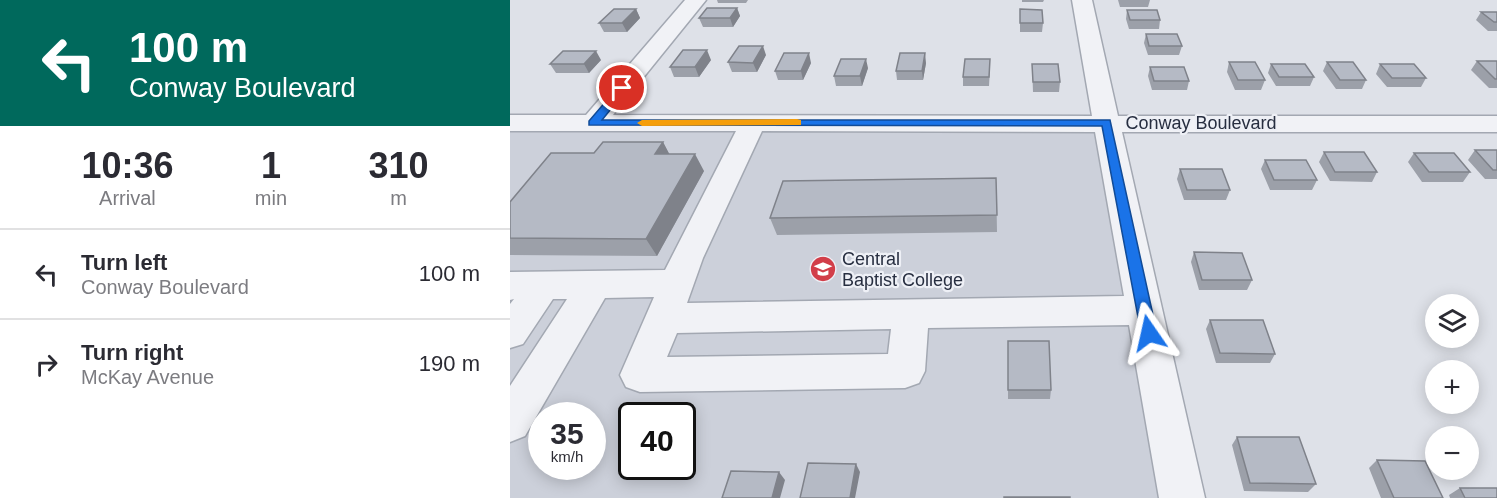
<!DOCTYPE html>
<html lang="en">
<head>
<meta charset="utf-8">
<style>
  :root { --surface:#fff; --page:#f2f2f3; --text:#2b2b33; --muted:#7c7c81; --line:#e1e1e2 }
  body { margin:0; font-family:Arial,sans-serif; background:var(--page); color:var(--text); height:100vh; display:flex; flex-direction:column; font-size:22px; white-space:nowrap }
  * { box-sizing:border-box; margin:0 }
  p { font-size:20px; color:var(--muted) }
  .icon { flex:none; width:33px; height:33px; fill:none; stroke:currentColor; stroke-width:2; stroke-linecap:round; stroke-linejoin:round }
  .map { position:relative; flex:1; overflow:hidden }
  .side { display:flex; flex-direction:column; background:var(--surface); width:510px }
  .side>* { flex:none }
  .guide { background:#00695c; color:#fff; overflow:hidden }
  .fabs { position:absolute; left:915px; top:294px; display:grid; gap:12px }
  .fabs a { display:grid; place-items:center; width:54px; height:54px; border-radius:50%; background:var(--surface); box-shadow:0 3px 15px #0003; font-size:30px }
  .speed { position:absolute; left:18px; top:402px; display:flex; gap:12px; font-size:30px; font-weight:700; text-align:center }
  .speed>* { display:grid; place-content:center; width:78px; height:78px; border-radius:50%; background:var(--surface); box-shadow:0 3px 15px #0003; line-height:1 }
  .speed small { font-size:15px; font-weight:400 }
  .speed .limit { border:3px solid #111; border-radius:9px; background:#fff; color:#111 }
  .pin { position:absolute; display:grid; place-items:center; width:51px; height:51px; color:#fff; margin:-26px; border:3px solid #fff; border-radius:50%; box-shadow:0 2px 6px #0007 }
  .me { position:absolute; width:66px; margin:-33px; rotate:349deg; stroke-linejoin:round; filter:drop-shadow(0 0 4px #0008) }
  .turn { display:flex; align-items:center; gap:21px; height:126px; padding:0 30px; font-size:27px }
  .turn .icon { width:78px; height:78px; stroke-width:2.5 }
  .turn b { display:block; font-size:42px; line-height:51px }
  .eta { display:flex; justify-content:space-evenly; align-items:center; height:102px; text-align:center }
  .eta b { font-size:36px; font-weight:700; line-height:42px }
  ul { padding:0; list-style:none }
  li { display:flex; align-items:center; gap:18px; height:90px; padding:0 30px; border-top:2px solid var(--line) }
  li div { flex:1 }
  li b { display:block; font-size:22px }
  li em { font-style:normal }
  main { display:flex; flex:1; min-height:0 }
  .map>svg:first-child { display:block }
</style>
</head>
<body>
<main>
<section class="side">
<div class="guide">
<div class="turn"><svg class="icon" aria-label="left" viewBox="0 0 24 24"><path d="M17 20v-9H6M10 6l-5 5 5 5"/></svg><div><b>100 m</b>Conway Boulevard</div></div>
</div>
<div class="eta">
<div><b>10:36</b><p>Arrival</p></div>
<div><b>1</b><p>min</p></div>
<div><b>310</b><p>m</p></div>
</div>
<ul>
<li><svg class="icon" aria-label="left" viewBox="0 0 24 24"><path d="M17 20v-9H6M10 6l-5 5 5 5"/></svg><div><b>Turn left</b><p>Conway Boulevard</p></div><em>100 m</em></li>
<li><svg class="icon" aria-label="right" viewBox="0 0 24 24"><path d="M7 20v-9h11M14 6l5 5-5 5"/></svg><div><b>Turn right</b><p>McKay Avenue</p></div><em>190 m</em></li>
</ul>
</section>
<div class="map">
<svg width="987" height="498" viewBox="0 0 987 498">
  <rect width="100%" height="100%" fill="#dee1e8"/>
  <path fill="#ccd0da" fill-rule="evenodd" d="M0 121 596 122 672 498H0ZM32 416H82V466H32ZM122 416H172V466H122Z"/>
  <g fill="none" stroke-linecap="round" stroke-linejoin="round">
    <g stroke="#a3a8b2" stroke-width="3">
      <path id="minor" d="M175 0H196L103 115 582 116 562 0H582L608 116H987V132H612L695 498H649L619 325 418 328 415 371 409 383 395 388 130 392 116 387 110 375 144 297 95 298 15 436 0 442V386L57 299H43L13 344 0 348V304L4 299 0 300V272L155 270 226 131H0V115H76ZM252 131 585 132 614 296 177 303 193 258ZM381 329 378 354 157 357 167 333Z"/>
    </g>
    <use href="#minor" fill="#f1f2f6" fill-rule="evenodd"/>
  </g>
  <path fill="#9ca0a9" d="M207 0H238L236 3H208Z
    M512 0H534L533 2H512Z
    M608 0H640L638 7H610Z
    M227 8 230 16 223 27H193L189 18Z
    M126 9 130 18 117 32H94L89 23Z
    M510 10 533 23 532 32H510Z
    M617 10 650 20 649 29H619L616 19Z
    M971 12H987V31H978L966 20Z
    M636 34 672 46 669 55H638L634 43Z
    M256 55 247 72H222L218 62Z
    M91 60 79 73H46L40 64Z
    M201 60 189 77H164L160 67Z
    M967 61H987V88H979L961 70Z
    M719 62 755 80 751 90H725L717 72Z
    M817 62 856 80 852 89H826L813 71Z
    M301 63 293 80H268L265 71Z
    M416 63 413 80H387L386 71Z
    M522 64 550 82 549 92H523Z
    M761 64 804 77 800 86H766L758 73Z
    M870 64 916 78 911 87H877L866 74Z
    M640 67 679 81 677 90H642L638 76Z
    M358 68 352 86H326L324 76Z
    M480 68 479 86H453V77Z
    M153 142 159 154 194 171 147 256 0 255V202L84 153Z
    M965 150H987V179H975L958 160Z
    M814 152 867 172 862 182 820 181 809 162Z
    M904 153 960 172 953 182H912L898 162Z
    M755 160 807 180 802 190H760L751 169Z
    M670 169 720 190 716 200H674L667 179Z
    M486 178 487 232 267 235 260 218Z
    M684 252 742 280 737 290H689L681 262Z
    M700 320 765 354 760 363H706L696 329Z
    M498 341 541 390 540 399H498Z
    M727 437 806 484 798 492 734 491 722 445Z
    M867 460 933 498H871L859 468Z
    M950 488 987 498H940L939 495Z"/>
  <path fill="#7f828a" d="M227 8 230 16 223 27 220 18Z
    M126 9 130 18 117 32 112 23Z
    M253 46 256 55 247 72 243 63Z
    M197 50 201 60 189 77 185 67Z
    M86 51 91 60 79 73 74 64Z
    M299 53 301 63 293 80 291 71Z
    M415 53 416 63 413 80 412 71Z
    M356 59 358 68 352 86 350 76Z
    M153 142 162 159 145 154Z
    M185 154 194 171 147 256 136 239Z
    M346 464 350 472 345 498H340Z
    M269 472 275 480 270 498H262Z"/>
  <path fill="#b5bac5" stroke="#7f828a" stroke-width="1.5" d="M197 8H227L220 18H189Z
    M104 9H126L112 23H89Z
    M510 9 532 10 533 23H510Z
    M617 10H647L650 20H620Z
    M971 12H987V22H984Z
    M636 34H667L672 46H639Z
    M229 46H253L243 63 218 62Z
    M173 50H197L185 67H160Z
    M53 51H86L74 64H40Z
    M274 53H299L291 71H265Z
    M390 53H415L412 71H386Z
    M331 59H356L350 76H324Z
    M455 59H480L479 77H453Z
    M967 61H987V79H985Z
    M719 62H745L755 80H728Z
    M817 62H843L856 80H830Z
    M522 64H548L550 82H523Z
    M761 64H795L804 77H769Z
    M870 64H904L916 78H882Z
    M640 67H674L679 81H644Z
    M93 142H153L145 154H185L136 239 0 238V202L41 153H84Z
    M965 150H987V170H983Z
    M814 152H854L867 172H825Z
    M904 153H944L960 172H919Z
    M755 160H796L807 180H764Z
    M670 169H712L720 190H677Z
    M486 178 487 215 260 218 273 181Z
    M684 252 732 253 742 280H692Z
    M700 320H753L765 354 710 353Z
    M498 341H539L541 390H498Z
    M727 437H789L806 484 740 483Z
    M867 460 915 461 933 498H884Z
    M298 463 346 464 340 498H290Z
    M221 471 269 472 262 498H212Z
    M950 488H987V498H955Z
    M494 497H560V498H494Z"/>
  <path fill="#1a73e8" stroke="#114b97" stroke-width="1.5" d="M109 86 118 88 92 120H600L647 333 645 338 639 340 634 338 631 333 592 126 79 125V121Z"/>
  <path fill="#f59e0b" d="M287 119 291 120V125L132 126 127 123 132 120Z"/>
  <defs>
    <g id="university-disc" transform="scale(1.35)"><circle r="9.5" fill="#d23e49" stroke="#eef0f6"/><path d="M0-5L7-2L0 1L-7-2ZM-4 1L0 2.5L4 1V4Q0 6-4 4Z" fill="#fff"/></g>
  </defs>
  <g fill-rule="evenodd">
    <use href="#university-disc" x="313" y="269"/>
  </g>
  <g text-anchor="middle" stroke-width="4.5" stroke-linejoin="round" paint-order="stroke">
    <g font-size="18" fill="#272e40" stroke="#eef0f6">
      <text x="691" y="129">Conway Boulevard</text>
    </g>
    <g font-size="18" fill="#272e40" stroke="#eef0f6" text-anchor="start">
      <text x="332" y="265">Central<tspan x="332" dy="21">Baptist College</tspan></text>
    </g>
  </g>
</svg>
<div class="fabs">
<a><svg class="icon" aria-label="layers" viewBox="0 0 24 24"><path d="M12 4l9 5-9 5-9-5zM3 14l9 5 9-5"/></svg></a>
<a>+</a>
<a>−</a>
</div>
<div class="speed"><div>35<small>km/h</small></div><div class="limit">40</div></div>
<div class="pin" style="left:112px;top:88px;background:#d93025"><svg class="icon" aria-label="arrive" viewBox="0 0 24 24"><path d="M6 21V4h12l-3 4 3 4H6"/></svg></div>
<svg class="me" style="left:639px;top:333px" viewBox="-20 -20 40 40"><path d="M0-17L14 15 0 8-14 15z" fill="#1a73e8" stroke="#fff" stroke-width="4"/></svg>
</div>
</main>
</body>
</html>
